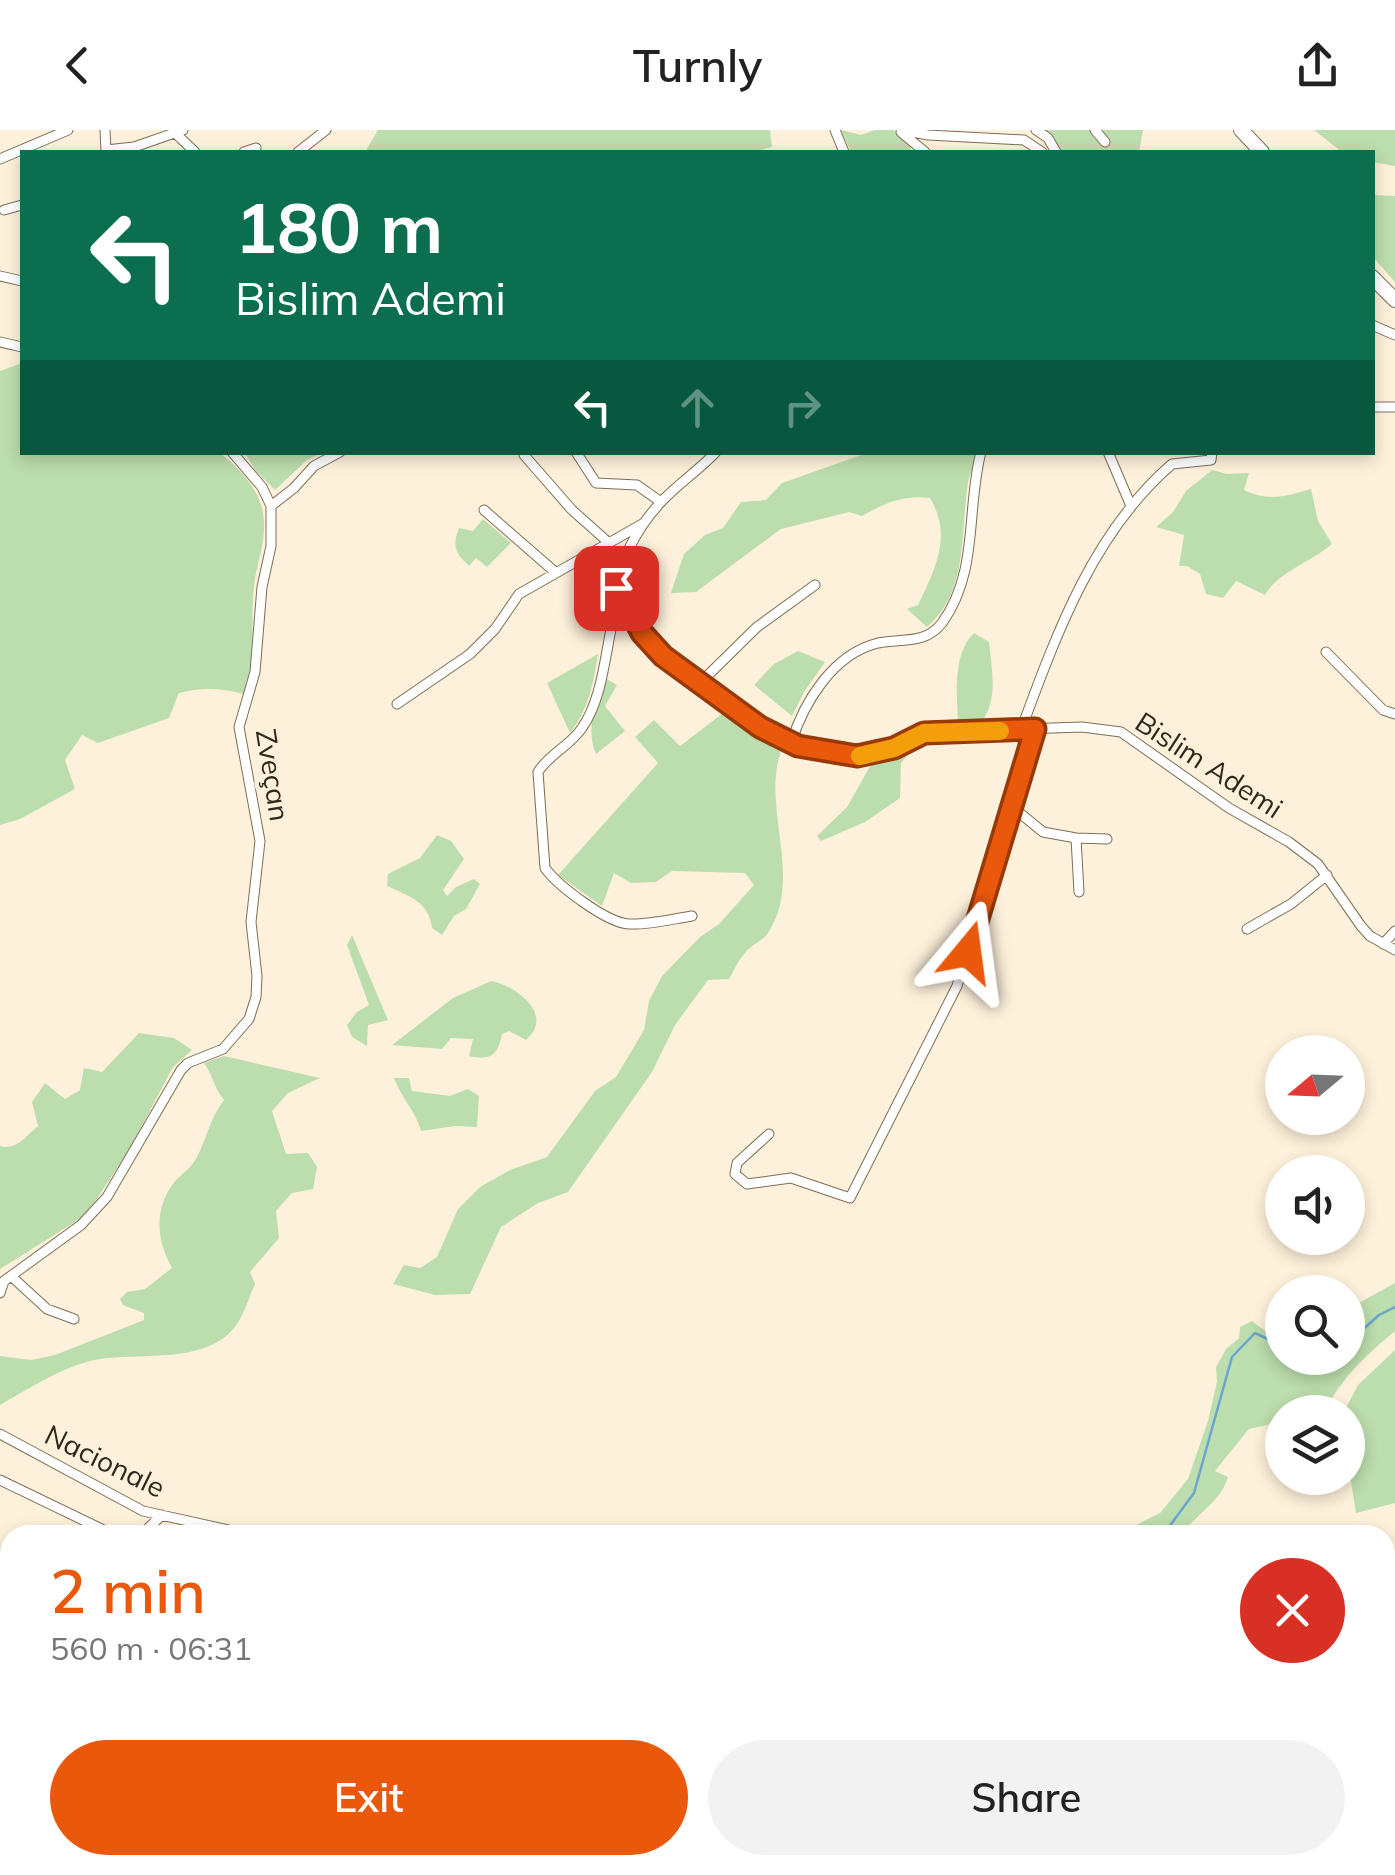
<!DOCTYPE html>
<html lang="en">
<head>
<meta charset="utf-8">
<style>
  :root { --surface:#fff; --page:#f2f2f2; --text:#222; --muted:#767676; --accent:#ea580c }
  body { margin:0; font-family:Mulish,sans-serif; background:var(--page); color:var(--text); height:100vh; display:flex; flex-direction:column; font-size:38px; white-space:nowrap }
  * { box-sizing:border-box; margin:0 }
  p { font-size:32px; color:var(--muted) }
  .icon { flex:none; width:55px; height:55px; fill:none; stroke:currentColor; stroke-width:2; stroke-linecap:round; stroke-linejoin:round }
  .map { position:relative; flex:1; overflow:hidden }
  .drawer { position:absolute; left:0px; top:1395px; width:1395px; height:350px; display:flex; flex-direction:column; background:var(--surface); border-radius:30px 30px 0 0; box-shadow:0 5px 15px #0003 }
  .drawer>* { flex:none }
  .top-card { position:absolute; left:20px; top:20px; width:1355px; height:305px; border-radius:0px; box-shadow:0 5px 15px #0003; background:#0b6e4f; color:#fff; overflow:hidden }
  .needle { width:65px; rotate:251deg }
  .fabs { position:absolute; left:1265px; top:905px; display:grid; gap:20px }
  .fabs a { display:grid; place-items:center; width:100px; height:100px; border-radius:50%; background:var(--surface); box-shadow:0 5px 15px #0003; font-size:50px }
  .pin { position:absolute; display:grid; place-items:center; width:85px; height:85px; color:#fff; margin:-42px; border-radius:20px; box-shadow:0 5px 15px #0006 }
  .me { position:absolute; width:110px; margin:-55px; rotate:16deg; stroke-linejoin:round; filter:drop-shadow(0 0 8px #0008) }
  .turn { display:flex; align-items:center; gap:35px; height:210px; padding:0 50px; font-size:45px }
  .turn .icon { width:130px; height:130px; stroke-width:2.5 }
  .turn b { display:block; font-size:70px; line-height:85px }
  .lanes { display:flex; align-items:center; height:95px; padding:0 50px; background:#0003; justify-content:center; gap:50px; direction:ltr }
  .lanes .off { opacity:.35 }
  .round { display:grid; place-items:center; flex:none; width:105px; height:105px; border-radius:52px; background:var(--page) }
  .overview { display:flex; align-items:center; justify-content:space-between; height:170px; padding:0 50px }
  h1 { font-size:60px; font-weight:600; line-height:75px; color:var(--accent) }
  .primary-button { display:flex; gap:20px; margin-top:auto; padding:20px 50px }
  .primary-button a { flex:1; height:115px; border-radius:60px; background:var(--accent); color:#fff; font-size:40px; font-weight:600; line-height:115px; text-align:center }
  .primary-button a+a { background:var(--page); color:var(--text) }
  header { display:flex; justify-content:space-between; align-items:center; height:130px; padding:0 50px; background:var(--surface); font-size:45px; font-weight:600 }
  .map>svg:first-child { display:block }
</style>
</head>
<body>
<header><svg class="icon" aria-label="back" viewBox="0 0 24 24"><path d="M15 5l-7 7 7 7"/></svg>Turnly<svg class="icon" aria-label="share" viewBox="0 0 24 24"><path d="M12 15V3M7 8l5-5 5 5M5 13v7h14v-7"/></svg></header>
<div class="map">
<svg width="1395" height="1745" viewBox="0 0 1395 1745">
  <rect width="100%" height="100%" fill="#fef1db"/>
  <path fill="#bcddad" d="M378 0H770L772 17 753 22H365Z
    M841 0 861 5 875 0H893L912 17 908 22H851Z
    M1045 0H1090L1106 17 1110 14 1103 0H1143L1139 22H1059L1052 5Z
    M1314 0H1395V36L1373 32 1372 22H1342Z
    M1373 65 1395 66V152L1373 127Z
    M22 233V322L220 323C237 336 257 357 262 378 269 407 257 429 254 456 250 492 257 530 243 564 221 558 202 557 179 563L169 588 98 613 82 605 65 630 75 659 20 689 0 695V241Z
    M245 323H321L307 330 275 360 255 340Z
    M867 323H979C975 332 970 343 968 353 960 402 969 461 927 497L907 479 918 475C935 439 953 406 930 368 903 365 885 373 862 386L849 382 781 399 696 462 671 463 684 424 705 405 723 398 741 372 766 370 782 353Z
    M1212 340 1227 344 1249 343 1244 360C1269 372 1286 366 1311 359L1318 391 1332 414C1313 431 1278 442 1265 465L1236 451 1223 468 1206 464 1200 444 1187 436H1179L1184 405 1156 397 1173 382 1186 361Z
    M483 389 511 413 487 437 476 428 469 436C455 423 452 416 459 398L473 401Z
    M974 503 989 512C992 543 999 568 980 595L958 594C957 566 952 524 974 503Z
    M798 521 825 532 804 562 792 586 754 555 774 534Z
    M598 524C593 555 589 578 570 603L547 553Z
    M605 548 617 555 605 576 625 601 596 624C585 597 596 575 605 548Z
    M723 583 781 621C761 677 804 748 768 803 763 811 751 815 745 823 738 830 734 841 729 849L708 850 675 895 652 942 568 1062 538 1073 501 1097 470 1164 435 1165 393 1154 404 1135 420 1138 437 1127 458 1079 480 1057 510 1040 547 1027 595 961 616 947 644 900 649 871 662 846 700 807 719 794 754 755 745 743 672 741 656 752 631 753 614 743 602 776 558 745 658 633 635 607 654 590 680 616Z
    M922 608 901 633 900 668 865 692 821 711 817 706 847 677 873 631Z
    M437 705 451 711 464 729 443 760 447 766 456 757 474 749 480 754 466 779 454 786 442 805 432 798C429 772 409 766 387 756L388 744 420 728Z
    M352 805 388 890 368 895 367 916 352 907 347 895 357 882 369 875 347 815Z
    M491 851C517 856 555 885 526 910L509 901 502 904C498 925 491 931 469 926L473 909 451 908 442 919 392 915 453 868Z
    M139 903 174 908 192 920 173 937 128 1022 86 1085 0 1139V1016C16 1021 27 1005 38 996L32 972 45 953 65 969 80 960 84 938 102 942Z
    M224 926 320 948 288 963 272 981 286 1024 308 1023 317 1037 313 1059 292 1063 276 1081 279 1108 250 1142 255 1154C250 1165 246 1178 240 1189 213 1239 135 1220 90 1231 59 1239 28 1259 0 1275V1226L31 1230 55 1225 144 1190V1183L123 1175 120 1169 127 1162 145 1159 172 1138C156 1109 153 1078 176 1050 184 1042 191 1038 197 1027 207 1008 210 988 224 970 214 958 213 946 204 933Z
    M394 948H409L412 961 450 966 468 959 479 966 477 997 455 996 421 1001C415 980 402 969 394 948Z
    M1395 1153V1201C1376 1217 1356 1234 1341 1255 1333 1264 1330 1274 1322 1282H1282V1310L1272 1294 1249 1299 1215 1341 1228 1347C1221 1372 1196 1384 1181 1405H1125L1130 1398 1160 1383 1188 1349 1208 1291 1217 1252 1216 1237 1226 1219 1239 1208 1240 1197 1252 1191 1273 1207 1282 1209V1228H1348V1179Z
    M1395 1220V1373L1356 1383 1348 1332V1282H1344L1358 1255Z"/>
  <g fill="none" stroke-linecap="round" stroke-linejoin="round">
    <path stroke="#69a5cd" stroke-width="2.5" d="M1348 1213 1379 1185 1395 1177
      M1286 1228 1297 1241 1316 1242 1331 1228
      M1163 1405 1194 1363 1232 1227 1255 1203 1278 1214 1282 1222
      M1050 1735 1051 1745"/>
    <g stroke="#7c6e56" stroke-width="11">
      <path id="street" d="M105 0 106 22
        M835 0 844 22
        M903 0 928 5 1024 10 1042 22
        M1036 0 1048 8 1056 22
        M1095 0 1105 12
        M901 2 925 22
        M175 3 195 22
        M106 20 134 17 183 0
        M244 22 256 18
        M298 22 326 0
        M0 29 68 0
        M4 80 22 75
        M0 146 22 151
        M1372 195 1395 205
        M0 212 22 217
        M1372 277H1395
        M576 322 596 353 637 355 661 372
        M716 322C699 340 678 354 662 371 640 394 612 439 618 471L626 473 642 503 663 526 773 606 812 620 844 626 876 624 934 602 1082 597 1121 602 1229 678 1289 712 1318 734 1361 796 1370 806 1395 820
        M1108 322 1131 376
        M524 325 572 380 608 412
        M271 376 294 358 314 336 340 322
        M484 380 555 442
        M618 471C605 511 606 563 582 598 570 616 549 624 538 642L545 738C558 756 607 793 629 794 649 795 672 789 692 786
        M1326 522 1383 580 1395 584
        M700 553 757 497 815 455
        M397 574 470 524 495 499 519 464 644 393
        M1021 600C1056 505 1093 402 1172 334L1211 330 1212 322
        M791 613C804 572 833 524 878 513 902 508 925 515 942 493 979 442 966 379 981 322
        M1010 675 1043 702 1076 708 1107 709
        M1076 708 1079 762
        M1247 799 1291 774 1327 745
        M1383 814 1395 801
        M769 1004 737 1033 735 1044 747 1054 791 1048 850 1068 957 856 1012 667 1035 599
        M11 1146 47 1179 74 1189
        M0 1163 4 1151 81 1095 107 1067 181 940 188 933 223 919 249 889 256 867 257 846 251 792 260 711 239 597 255 542 262 457 271 416V376L262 357 232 322
        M0 1304 143 1381 251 1405
        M0 1350 114 1405
        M141 1405 162 1385
        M0 1620 10 1613
        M0 1732 10 1728
        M278 1735 309 1745
        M121 1745 134 1735"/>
    </g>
    <g stroke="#7c6e56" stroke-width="16">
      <path id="secondary" d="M1241 0 1262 22
        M1372 147 1395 170
        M314 1745 317 1735"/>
    </g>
    <use href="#street" stroke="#fff" stroke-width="9"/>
    <use href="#secondary" stroke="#fff" stroke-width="14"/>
  </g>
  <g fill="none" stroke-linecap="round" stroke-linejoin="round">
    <g stroke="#983908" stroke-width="25">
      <path id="route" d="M616 458 618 472 626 473 642 503 663 526 760 597 798 616 857 626 894 618 924 603 1035 599 968 822"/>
    </g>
    <use href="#route" stroke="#ea580c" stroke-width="18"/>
    <path stroke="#f59e0b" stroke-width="18" d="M860 626 894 618 924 603 1000 601"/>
  </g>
  <g text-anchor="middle" stroke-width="9" stroke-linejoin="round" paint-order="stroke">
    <g font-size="28" fill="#2e281d" stroke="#fef1db">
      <text transform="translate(1209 635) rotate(33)" y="10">Bislim Ademi</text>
      <text transform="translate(273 645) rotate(81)" y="10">Zveçan</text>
      <text transform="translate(105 1331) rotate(26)" y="10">Nacionale</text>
    </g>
  </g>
</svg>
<div class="fabs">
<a><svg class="needle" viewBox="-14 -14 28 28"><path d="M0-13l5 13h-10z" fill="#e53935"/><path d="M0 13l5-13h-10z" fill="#767676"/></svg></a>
<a><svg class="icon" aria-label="sound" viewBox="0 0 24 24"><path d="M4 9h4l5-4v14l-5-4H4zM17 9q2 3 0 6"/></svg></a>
<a><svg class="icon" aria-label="search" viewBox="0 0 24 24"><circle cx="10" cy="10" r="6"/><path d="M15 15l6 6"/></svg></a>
<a><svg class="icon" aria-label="layers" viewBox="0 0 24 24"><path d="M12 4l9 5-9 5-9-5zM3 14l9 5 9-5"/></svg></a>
</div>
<div class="pin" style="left:616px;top:458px;background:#d93025"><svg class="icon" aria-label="arrive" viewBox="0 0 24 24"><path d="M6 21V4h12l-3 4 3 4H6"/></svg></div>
<svg class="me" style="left:968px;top:822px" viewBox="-20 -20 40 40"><path d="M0-17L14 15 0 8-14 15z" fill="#ea580c" stroke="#fff" stroke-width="4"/></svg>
<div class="top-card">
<div class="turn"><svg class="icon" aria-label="left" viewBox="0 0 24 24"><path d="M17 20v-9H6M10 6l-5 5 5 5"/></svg><div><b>180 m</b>Bislim Ademi</div></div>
<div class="lanes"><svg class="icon" aria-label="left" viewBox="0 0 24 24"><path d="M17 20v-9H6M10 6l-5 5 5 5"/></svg><svg class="icon off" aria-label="ahead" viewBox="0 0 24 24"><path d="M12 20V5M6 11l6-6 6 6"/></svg><svg class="icon off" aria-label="right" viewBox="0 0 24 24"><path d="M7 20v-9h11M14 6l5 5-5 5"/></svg></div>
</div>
<section class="drawer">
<div class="overview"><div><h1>2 min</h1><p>560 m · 06:31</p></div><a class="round" style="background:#d93025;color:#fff"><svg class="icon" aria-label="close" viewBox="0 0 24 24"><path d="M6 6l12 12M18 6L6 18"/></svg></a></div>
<div class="primary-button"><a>Exit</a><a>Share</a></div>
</section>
</div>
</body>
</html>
